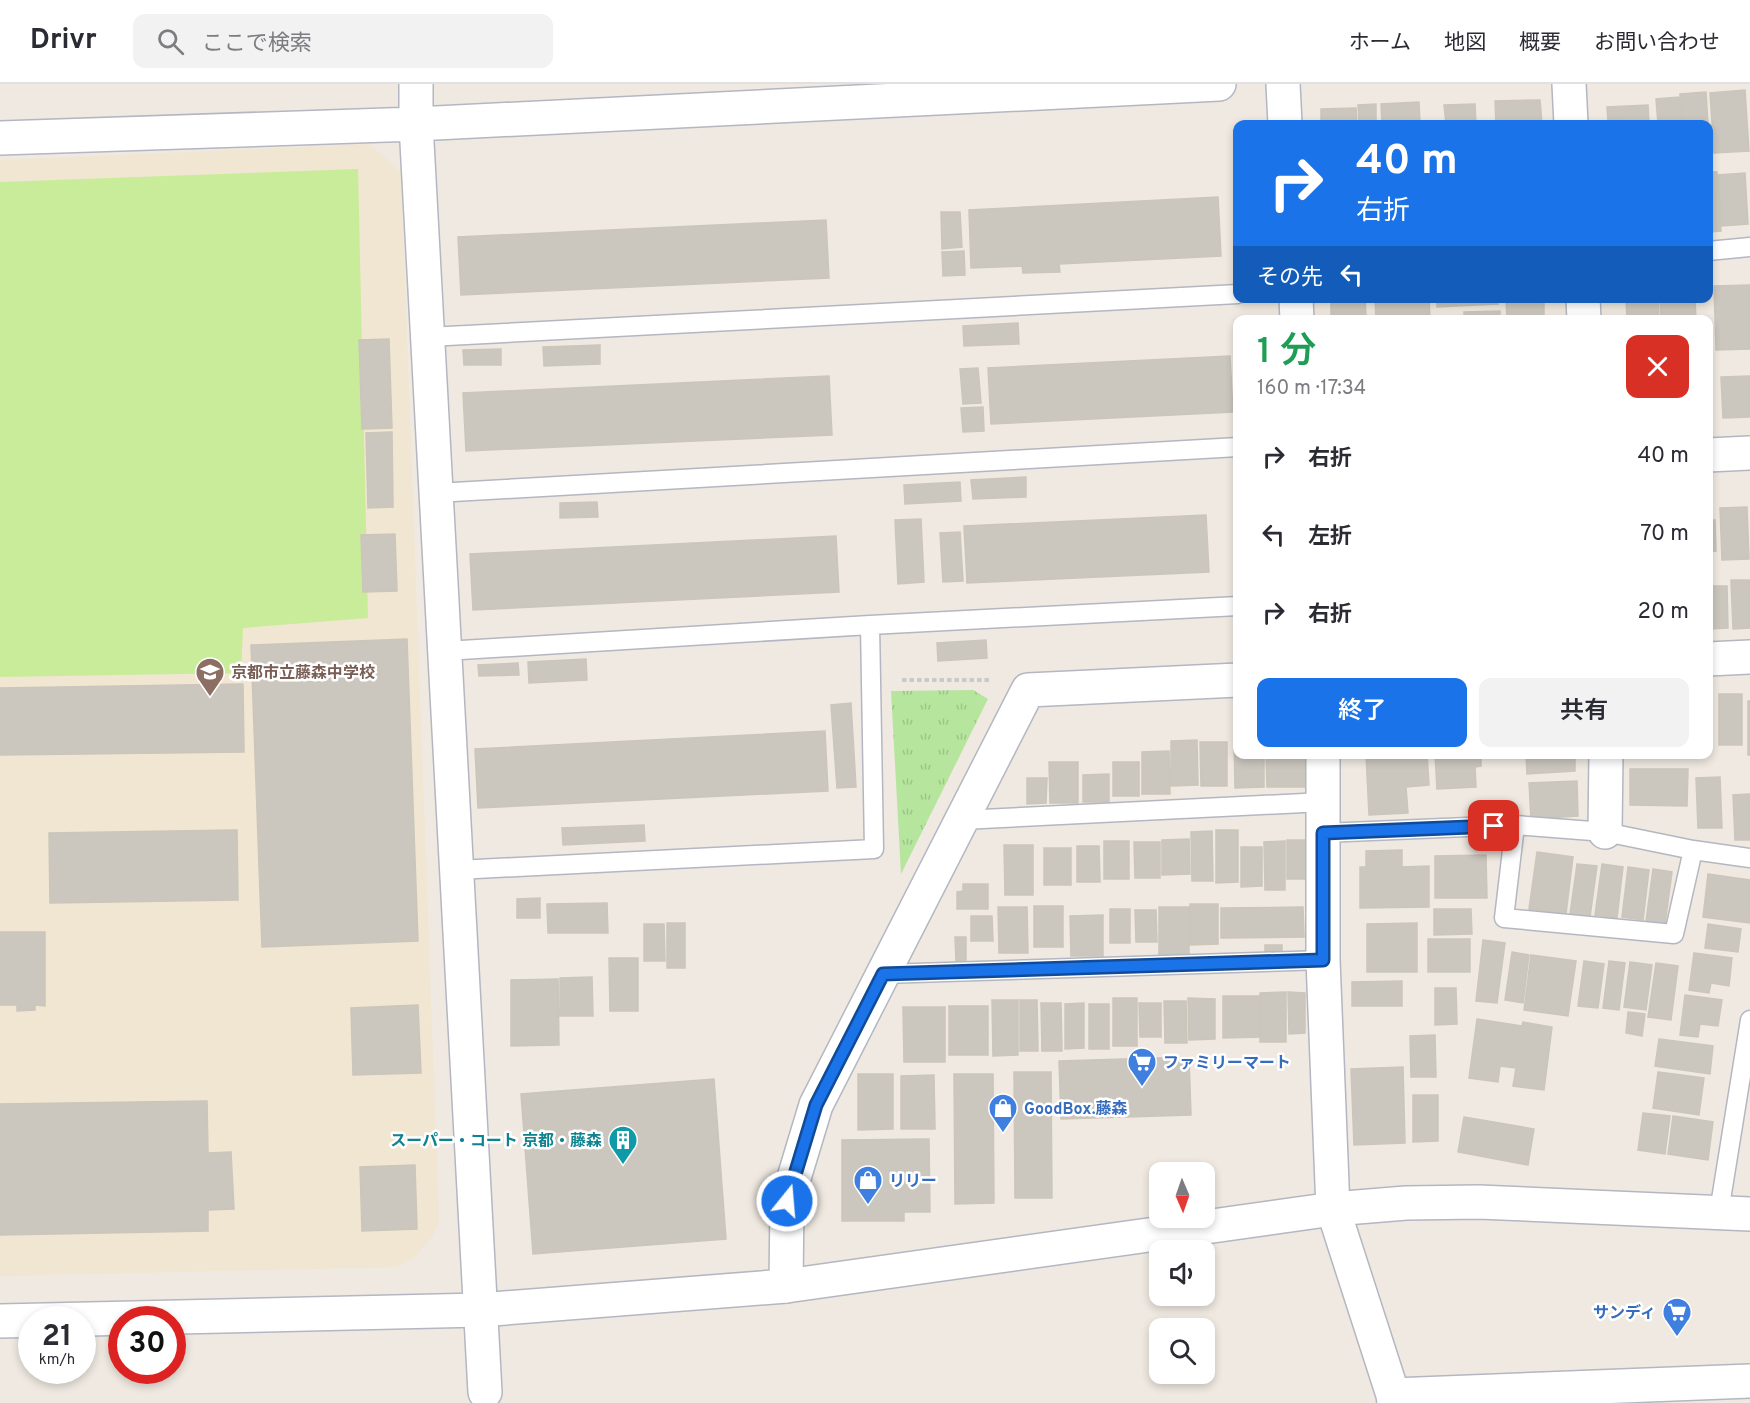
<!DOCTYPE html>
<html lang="ja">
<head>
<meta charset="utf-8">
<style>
  :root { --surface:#fff; --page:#f2f2f3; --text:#2b2b33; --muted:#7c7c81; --line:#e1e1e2; --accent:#1a73e8 }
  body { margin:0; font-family:Overpass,"Noto Sans JP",sans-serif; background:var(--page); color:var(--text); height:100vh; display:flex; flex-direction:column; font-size:22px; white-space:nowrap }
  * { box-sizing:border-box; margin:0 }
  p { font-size:20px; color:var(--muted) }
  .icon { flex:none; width:33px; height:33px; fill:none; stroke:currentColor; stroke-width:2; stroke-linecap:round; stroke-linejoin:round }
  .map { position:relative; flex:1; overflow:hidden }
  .panel { position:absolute; left:1233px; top:231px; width:480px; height:444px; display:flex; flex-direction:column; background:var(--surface); border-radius:12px; box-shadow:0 3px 9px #0003 }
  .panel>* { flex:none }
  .guide { position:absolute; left:1233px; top:36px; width:480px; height:183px; border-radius:12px; box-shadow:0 3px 9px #0003; background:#1a73e8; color:#fff; overflow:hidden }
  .needle { width:39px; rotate:178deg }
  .controls { position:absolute; left:1149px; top:1078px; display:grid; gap:12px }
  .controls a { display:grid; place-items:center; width:66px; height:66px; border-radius:12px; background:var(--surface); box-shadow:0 3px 9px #0003; font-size:30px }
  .speed { position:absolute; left:18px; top:1222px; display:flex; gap:12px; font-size:30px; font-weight:700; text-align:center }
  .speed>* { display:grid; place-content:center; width:78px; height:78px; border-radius:50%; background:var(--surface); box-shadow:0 3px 9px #0003; line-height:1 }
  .speed small { font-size:15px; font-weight:400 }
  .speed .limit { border:9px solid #d22; background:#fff; color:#111 }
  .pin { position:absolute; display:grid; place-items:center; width:51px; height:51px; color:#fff; margin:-26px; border-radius:12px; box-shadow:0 3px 9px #0006 }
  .me { position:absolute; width:66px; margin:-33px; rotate:17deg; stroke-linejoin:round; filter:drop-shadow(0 0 4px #0008) }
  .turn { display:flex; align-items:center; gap:21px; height:126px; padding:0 24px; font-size:27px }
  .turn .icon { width:78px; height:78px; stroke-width:2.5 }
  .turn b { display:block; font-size:42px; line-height:51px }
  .then { display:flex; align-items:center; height:57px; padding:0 24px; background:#0003; gap:12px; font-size:22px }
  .round { display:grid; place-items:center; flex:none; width:63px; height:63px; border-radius:12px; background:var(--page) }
  .summary { display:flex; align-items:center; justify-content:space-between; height:102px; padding:0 24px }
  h1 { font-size:36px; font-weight:600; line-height:45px; color:#1e9e55 }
  .action { display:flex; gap:12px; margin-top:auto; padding:12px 24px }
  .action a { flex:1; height:69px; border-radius:12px; background:var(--accent); color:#fff; font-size:24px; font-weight:600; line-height:69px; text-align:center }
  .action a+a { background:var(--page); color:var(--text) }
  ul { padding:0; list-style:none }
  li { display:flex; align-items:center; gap:18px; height:78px; padding:0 24px }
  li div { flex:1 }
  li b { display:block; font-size:22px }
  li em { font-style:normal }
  header { display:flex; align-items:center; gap:36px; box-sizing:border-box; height:84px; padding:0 30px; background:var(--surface); border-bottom:2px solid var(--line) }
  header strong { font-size:28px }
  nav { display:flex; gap:33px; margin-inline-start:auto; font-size:21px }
  .search { width:420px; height:54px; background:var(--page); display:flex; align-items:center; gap:15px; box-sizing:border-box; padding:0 21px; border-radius:12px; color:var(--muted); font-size:22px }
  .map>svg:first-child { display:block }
</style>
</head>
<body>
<header>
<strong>Drivr</strong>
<div class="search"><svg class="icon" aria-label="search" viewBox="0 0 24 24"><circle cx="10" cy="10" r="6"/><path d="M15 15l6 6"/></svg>ここで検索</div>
<nav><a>ホーム</a><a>地図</a><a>概要</a><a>お問い合わせ</a></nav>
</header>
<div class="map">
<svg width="1750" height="1319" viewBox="0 0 1750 1319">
  <defs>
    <pattern id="park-tufts" width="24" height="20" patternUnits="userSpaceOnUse" patternTransform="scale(1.5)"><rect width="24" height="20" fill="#b6e59e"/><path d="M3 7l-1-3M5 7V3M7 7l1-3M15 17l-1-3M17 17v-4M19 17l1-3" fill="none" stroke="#9dc588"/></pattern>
  </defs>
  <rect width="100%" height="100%" fill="#efe9e1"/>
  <path fill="#f0e6d1" d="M369 60 401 88 439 1138 432 1153 413 1175 397 1183 0 1192V76Z"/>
  <path fill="url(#park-tufts)" d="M973 606 988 615 901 790 891 607Z"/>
  <path fill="#c9ec9a" d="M358 85 368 534 243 544 241 589 0 593V98Z"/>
  <path fill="#cbc7bf" stroke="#cbc5ba" stroke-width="1.5" d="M1745 6 1749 67 1714 69 1710 9Z
    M1706 8 1708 40H1682L1680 10Z
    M1679 13 1681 40H1658L1656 15Z
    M1540 16 1542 40H1496L1495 17Z
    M1419 18 1420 40H1382L1381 20Z
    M1376 20V37L1359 38 1358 21Z
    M1475 20 1476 40 1486 39V40H1446L1444 21Z
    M1648 21 1649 40H1618L1617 36 1608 37 1607 23Z
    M1356 24 1357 40H1321V25Z
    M1708 88H1717L1721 147 1708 148Z
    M1745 89 1748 140 1721 142 1718 91Z
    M1218 113 1221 172 1059 180 1060 188 1023 189 1022 182 971 184 969 126Z
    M941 128H960L962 163 942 165Z
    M826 136 829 194 461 211 458 153Z
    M964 167 965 191 943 192 942 168Z
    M1750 201V265L1716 266 1714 202Z
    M1331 214H1365L1366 232 1331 233Z
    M1375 214H1429L1430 236H1376Z
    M1437 214H1498V220L1437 223Z
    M1506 214H1544V236H1507Z
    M1626 214H1658L1659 236H1627Z
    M1660 214H1695L1696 236H1661Z
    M1500 227V236H1464V228Z
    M1018 239 1019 260 964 262 963 242Z
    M389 255 392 344 362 345 359 256Z
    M600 261V280L544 282 543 263Z
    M501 265V281H464L463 266Z
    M1230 272 1233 328 991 340 988 284Z
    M978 284 981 319 963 320 960 285Z
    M829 292 832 351 466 367 463 309Z
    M1750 292V333L1723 334 1721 293Z
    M983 323 984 347 963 348 961 324Z
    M392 348 393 423 368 424 366 349Z
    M1026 393V413L973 415 971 396Z
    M960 398 961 417 905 420 904 401Z
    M597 418 598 433 560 434V419Z
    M1747 423 1749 475 1722 476 1720 424Z
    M1206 431 1209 488 967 499 964 442Z
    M921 435 924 498 898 500 895 436Z
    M1708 436H1715L1716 467 1708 468Z
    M960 448 963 497 943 498 940 449Z
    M395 450 397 507 363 508 361 451Z
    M836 452 839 508 473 526 470 470Z
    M1731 496H1750V544L1733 545Z
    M1708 502H1727L1728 544 1708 545Z
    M407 555 418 857 262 863 251 561Z
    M986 556 987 574 938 577 937 559Z
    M586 575 587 596 529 599 528 578Z
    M518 579 519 591 479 592 478 581Z
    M243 600 244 668 0 671V604Z
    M1719 610H1742V661H1719Z
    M1748 617H1750V671H1748Z
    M851 619 856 703 837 704 831 621Z
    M825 647 828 707 478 724 475 665Z
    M1234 655H1238V670H1264V703L1235 704Z
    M1197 656 1198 701 1171 702V657Z
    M1200 658H1227V702H1201Z
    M1169 667 1170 710H1142V668Z
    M1266 670H1310V703H1267Z
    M1366 670H1427L1429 701 1406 703 1408 729 1369 731Z
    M1435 670H1481V682L1475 683 1476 703 1437 705Z
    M1526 670H1575V687L1527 690Z
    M1049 678H1078V719H1050Z
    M1113 678H1139V712H1113Z
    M1630 685H1688L1687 722 1630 721Z
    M1109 690V718H1083V691Z
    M1720 693 1722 744H1698L1696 694Z
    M1027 694H1047L1046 719 1027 720Z
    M1577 697 1578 732 1531 735 1529 699Z
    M1750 710V756H1735L1733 711Z
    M644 741 645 757 563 761 562 744Z
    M237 746 238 816 50 819 49 749Z
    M1216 746H1238V798L1216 799Z
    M1212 747 1213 797H1192L1191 748Z
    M1189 755 1190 790 1162 791V756Z
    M1287 756H1307L1308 795H1287Z
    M1104 757H1129V795H1104Z
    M1285 757V806H1265L1264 758Z
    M1134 758H1160V794H1135Z
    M1004 761H1033V811H1005Z
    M1077 762H1099L1100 798H1077Z
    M1241 763H1262V802L1241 803Z
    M1044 764H1071V801H1044Z
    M1402 766V783L1429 782V823L1360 824V783H1366V767Z
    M1537 768 1573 773 1566 830 1529 825Z
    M1486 771 1487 814H1435V772Z
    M1577 780 1597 782 1590 833 1570 830Z
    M1602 780 1623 783 1617 834 1595 831Z
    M1628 783 1649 786 1643 836 1622 833Z
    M1653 785 1672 788 1665 840 1646 837Z
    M1708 790 1750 796V839L1703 833Z
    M963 800H988V825H957V808L963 807Z
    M540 814V834H517V815Z
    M607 819 608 849H548L547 820Z
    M1190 820H1218V860L1190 861Z
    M1034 822H1063V863H1034Z
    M998 823H1027L1028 869H999Z
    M1159 823H1189V874H1159Z
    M1303 823 1304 853 1221 854V824Z
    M1110 825H1130V859H1110Z
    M1434 825H1471L1472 850 1434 851Z
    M1135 826H1156L1157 858H1136Z
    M1103 831V872H1071L1070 832Z
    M971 832H992L993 857H971Z
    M667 839H685V884H667Z
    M1417 839V888H1367V840Z
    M644 840H664L665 877H644Z
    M1708 840 1741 845 1738 868 1705 864Z
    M0 848H45V922L35 921V926L17 927V921H0Z
    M955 853H966V876L956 877Z
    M1428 855H1470V888H1428Z
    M1483 856 1505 859 1497 919 1476 917Z
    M1265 861H1282V873H1265Z
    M1512 868 1529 871 1523 919 1505 916Z
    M1694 869 1732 874 1729 902 1711 899 1709 909 1689 906Z
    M1531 871 1576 877 1568 932 1524 926Z
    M609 874H638V927H610Z
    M1584 877 1604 880 1598 924 1578 922Z
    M1609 877 1625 879 1619 926 1603 924Z
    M1630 878 1652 881 1646 926 1624 923Z
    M1656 879 1678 882 1671 936 1648 933Z
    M592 893 593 932H560V894Z
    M558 895 559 961 511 962V896Z
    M1402 897V922H1352V898Z
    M1435 904H1456L1457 940 1435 941Z
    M1286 908V958H1260V909Z
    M1288 908 1305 909V949L1289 950Z
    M1685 911 1722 916 1718 942 1700 940 1698 953 1680 951Z
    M1223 912H1260V953L1223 954Z
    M1113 914H1137V962H1113Z
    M1188 914 1215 915V955L1189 956Z
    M992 916H1018V971L993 972Z
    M1020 916H1037L1038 967H1020Z
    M1164 917H1186L1187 959H1165Z
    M1041 919H1061L1062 967H1042Z
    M1084 919V964L1065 965V920Z
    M1139 919H1161V953H1140Z
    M1089 920H1109V965H1089Z
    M418 921 421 989 353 991 351 924Z
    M949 922H988V971H949Z
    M903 923H945V978H904Z
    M1628 928 1645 930 1642 952 1626 949Z
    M1477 935 1522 942 1523 938 1552 943 1544 1006 1513 1002 1516 984 1500 982 1498 998 1469 994Z
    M1435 951 1436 993H1411L1410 952Z
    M1659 955 1713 962 1710 990 1655 982Z
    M1189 973 1191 1031 1061 1035 1059 977Z
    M1403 983 1405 1059 1354 1061 1351 985Z
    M1014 988H1051L1052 1114H1015Z
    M1658 988 1704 994 1699 1031 1653 1024Z
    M858 990H893V1045L858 1046Z
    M954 990H993L994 1119 955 1120Z
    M934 991 935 1045H901V992Z
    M714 995 726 1155 533 1170 521 1010Z
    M1413 1011H1438V1057L1413 1058Z
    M207 1017 208 1069 231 1068 234 1125 208 1126V1147L0 1151V1020Z
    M1643 1029 1670 1032 1665 1070 1638 1066Z
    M1673 1032 1713 1038 1708 1076 1668 1070Z
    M1464 1033 1534 1045 1528 1081 1458 1068Z
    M929 1055 930 1128H904V1137H842V1056Z
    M415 1081 417 1145 362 1147 360 1083Z"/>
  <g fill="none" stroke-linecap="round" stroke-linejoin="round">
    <g stroke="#b4b7c1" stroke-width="21">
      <path id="service" d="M1708 167 1750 163
        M428 253 1238 210
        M436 409 1238 363
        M445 567 870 541 1238 522
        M962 736 1323 718
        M1515 741 1504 834 1674 850 1693 766
        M1323 749 1515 741 1605 748 1693 766 1750 774
        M457 786 874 765 870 541
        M883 890 1323 876
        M1719 1128 1750 936"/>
    </g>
    <g stroke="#b4b7c1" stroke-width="36">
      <path id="minor" d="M416 0V40L485 1308
        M1283 0 1285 40
        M1569 0 1571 40
        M0 54 416 40 1219 0
        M1296 214 1297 236
        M1583 214 1584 236
        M1708 371 1750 369
        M1708 575 1750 573
        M1323 670V876L1333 1125 1393 1311 1394 1319
        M1605 748 1606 670
        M786 1202 787 1117 816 1021 1028 606 1238 596
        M1393 1311 1750 1297"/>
    </g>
    <g stroke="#b4b7c1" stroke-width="36">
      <path id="tertiary" d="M0 1237 480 1226 786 1202 1333 1125 1406 1119 1479 1118 1750 1130"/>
    </g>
    <path stroke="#c9c9c9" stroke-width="4" stroke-dasharray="4.5 3" stroke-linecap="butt" d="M902 596H990"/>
    <use href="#service" stroke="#fff" stroke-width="18"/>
    <use href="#minor" stroke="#fff" stroke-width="33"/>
    <use href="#tertiary" stroke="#fff" stroke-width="33"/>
  </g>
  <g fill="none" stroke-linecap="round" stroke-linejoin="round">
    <g stroke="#114b97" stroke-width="15">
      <path id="route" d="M787 1117 816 1021 883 890 1323 876V749L1494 742"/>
    </g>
    <use href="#route" stroke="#1a73e8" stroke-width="10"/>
  </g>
  <defs>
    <g id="school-pin" transform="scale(1.5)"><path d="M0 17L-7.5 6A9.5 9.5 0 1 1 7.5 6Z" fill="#8d6e63" stroke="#fff"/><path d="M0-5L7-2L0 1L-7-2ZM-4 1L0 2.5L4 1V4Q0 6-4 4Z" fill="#fff"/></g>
    <g id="supermarket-pin" transform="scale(1.5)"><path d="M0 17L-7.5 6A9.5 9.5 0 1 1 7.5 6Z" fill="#3f7fe0" stroke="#fff"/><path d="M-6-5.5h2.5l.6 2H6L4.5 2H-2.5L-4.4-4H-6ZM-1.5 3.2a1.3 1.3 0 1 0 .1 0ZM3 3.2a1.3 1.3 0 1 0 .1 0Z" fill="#fff"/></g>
    <g id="shop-pin" transform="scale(1.5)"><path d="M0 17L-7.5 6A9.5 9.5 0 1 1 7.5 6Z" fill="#3f7fe0" stroke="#fff"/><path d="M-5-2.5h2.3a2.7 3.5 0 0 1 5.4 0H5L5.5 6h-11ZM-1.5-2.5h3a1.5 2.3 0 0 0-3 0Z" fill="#fff"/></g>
    <g id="building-pin" transform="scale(1.5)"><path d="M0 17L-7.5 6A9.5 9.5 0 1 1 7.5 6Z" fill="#0f9aa8" stroke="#fff"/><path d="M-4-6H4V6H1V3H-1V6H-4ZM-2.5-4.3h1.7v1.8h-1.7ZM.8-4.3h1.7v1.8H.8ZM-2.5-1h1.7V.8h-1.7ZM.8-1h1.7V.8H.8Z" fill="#fff"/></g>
  </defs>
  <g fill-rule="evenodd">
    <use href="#school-pin" x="210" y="588"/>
    <use href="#supermarket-pin" x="1142" y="978"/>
    <use href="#shop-pin" x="1003" y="1024"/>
    <use href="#building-pin" x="623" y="1056"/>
    <use href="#shop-pin" x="868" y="1096"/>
    <use href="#supermarket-pin" x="1677" y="1228"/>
  </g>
  <g text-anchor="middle" stroke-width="5" stroke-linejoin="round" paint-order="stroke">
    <g font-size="16" font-weight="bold" fill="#785e54" stroke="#fff" text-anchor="start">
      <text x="231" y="594">京都市立藤森中学校</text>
    </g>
    <g font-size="16" font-weight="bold" fill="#366cbe" stroke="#fff" text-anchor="start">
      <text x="1163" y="984">ファミリーマート</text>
      <text x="1024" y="1030">GoodBox.藤森</text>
      <text x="889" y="1102">リリー</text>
      <text x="1656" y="1234" text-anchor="end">サンディ</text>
    </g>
    <g font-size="16" font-weight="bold" fill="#0d838f" stroke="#fff" text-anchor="end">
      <text x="602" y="1062">スーパー・コート 京都・藤森</text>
    </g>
  </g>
</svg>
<div class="controls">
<a><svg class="needle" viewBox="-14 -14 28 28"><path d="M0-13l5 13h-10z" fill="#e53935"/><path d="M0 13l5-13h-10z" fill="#7c7c81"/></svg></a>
<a><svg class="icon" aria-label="sound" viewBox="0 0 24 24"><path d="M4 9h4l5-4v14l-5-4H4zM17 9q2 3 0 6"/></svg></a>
<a><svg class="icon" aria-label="search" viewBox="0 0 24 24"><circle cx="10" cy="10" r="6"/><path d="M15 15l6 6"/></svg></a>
</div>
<div class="speed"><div>21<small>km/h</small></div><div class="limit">30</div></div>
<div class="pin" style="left:1494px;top:742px;background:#d93025"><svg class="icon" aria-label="arrive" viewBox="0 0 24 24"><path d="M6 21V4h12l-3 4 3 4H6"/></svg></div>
<svg class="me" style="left:787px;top:1117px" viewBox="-20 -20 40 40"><circle r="17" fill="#1a73e8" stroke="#fff" stroke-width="3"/><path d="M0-11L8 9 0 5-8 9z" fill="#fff"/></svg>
<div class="guide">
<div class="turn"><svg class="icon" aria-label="right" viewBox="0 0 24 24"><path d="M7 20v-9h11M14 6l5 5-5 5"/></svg><div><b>40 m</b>右折</div></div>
<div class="then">その先<svg class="icon" aria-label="left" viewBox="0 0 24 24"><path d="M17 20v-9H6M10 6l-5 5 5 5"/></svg></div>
</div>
<section class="panel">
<div class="summary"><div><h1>1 分</h1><p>160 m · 17:34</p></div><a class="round" style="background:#d93025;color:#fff"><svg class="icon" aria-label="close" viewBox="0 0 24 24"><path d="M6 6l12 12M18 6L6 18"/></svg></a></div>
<ul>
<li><svg class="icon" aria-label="right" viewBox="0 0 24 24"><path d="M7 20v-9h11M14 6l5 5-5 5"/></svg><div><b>右折</b></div><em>40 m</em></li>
<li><svg class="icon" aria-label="left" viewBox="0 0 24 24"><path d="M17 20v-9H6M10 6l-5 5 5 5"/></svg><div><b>左折</b></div><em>70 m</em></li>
<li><svg class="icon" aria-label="right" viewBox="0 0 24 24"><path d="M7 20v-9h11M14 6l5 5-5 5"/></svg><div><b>右折</b></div><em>20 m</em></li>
</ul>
<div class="action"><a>終了</a><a>共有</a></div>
</section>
</div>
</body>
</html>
